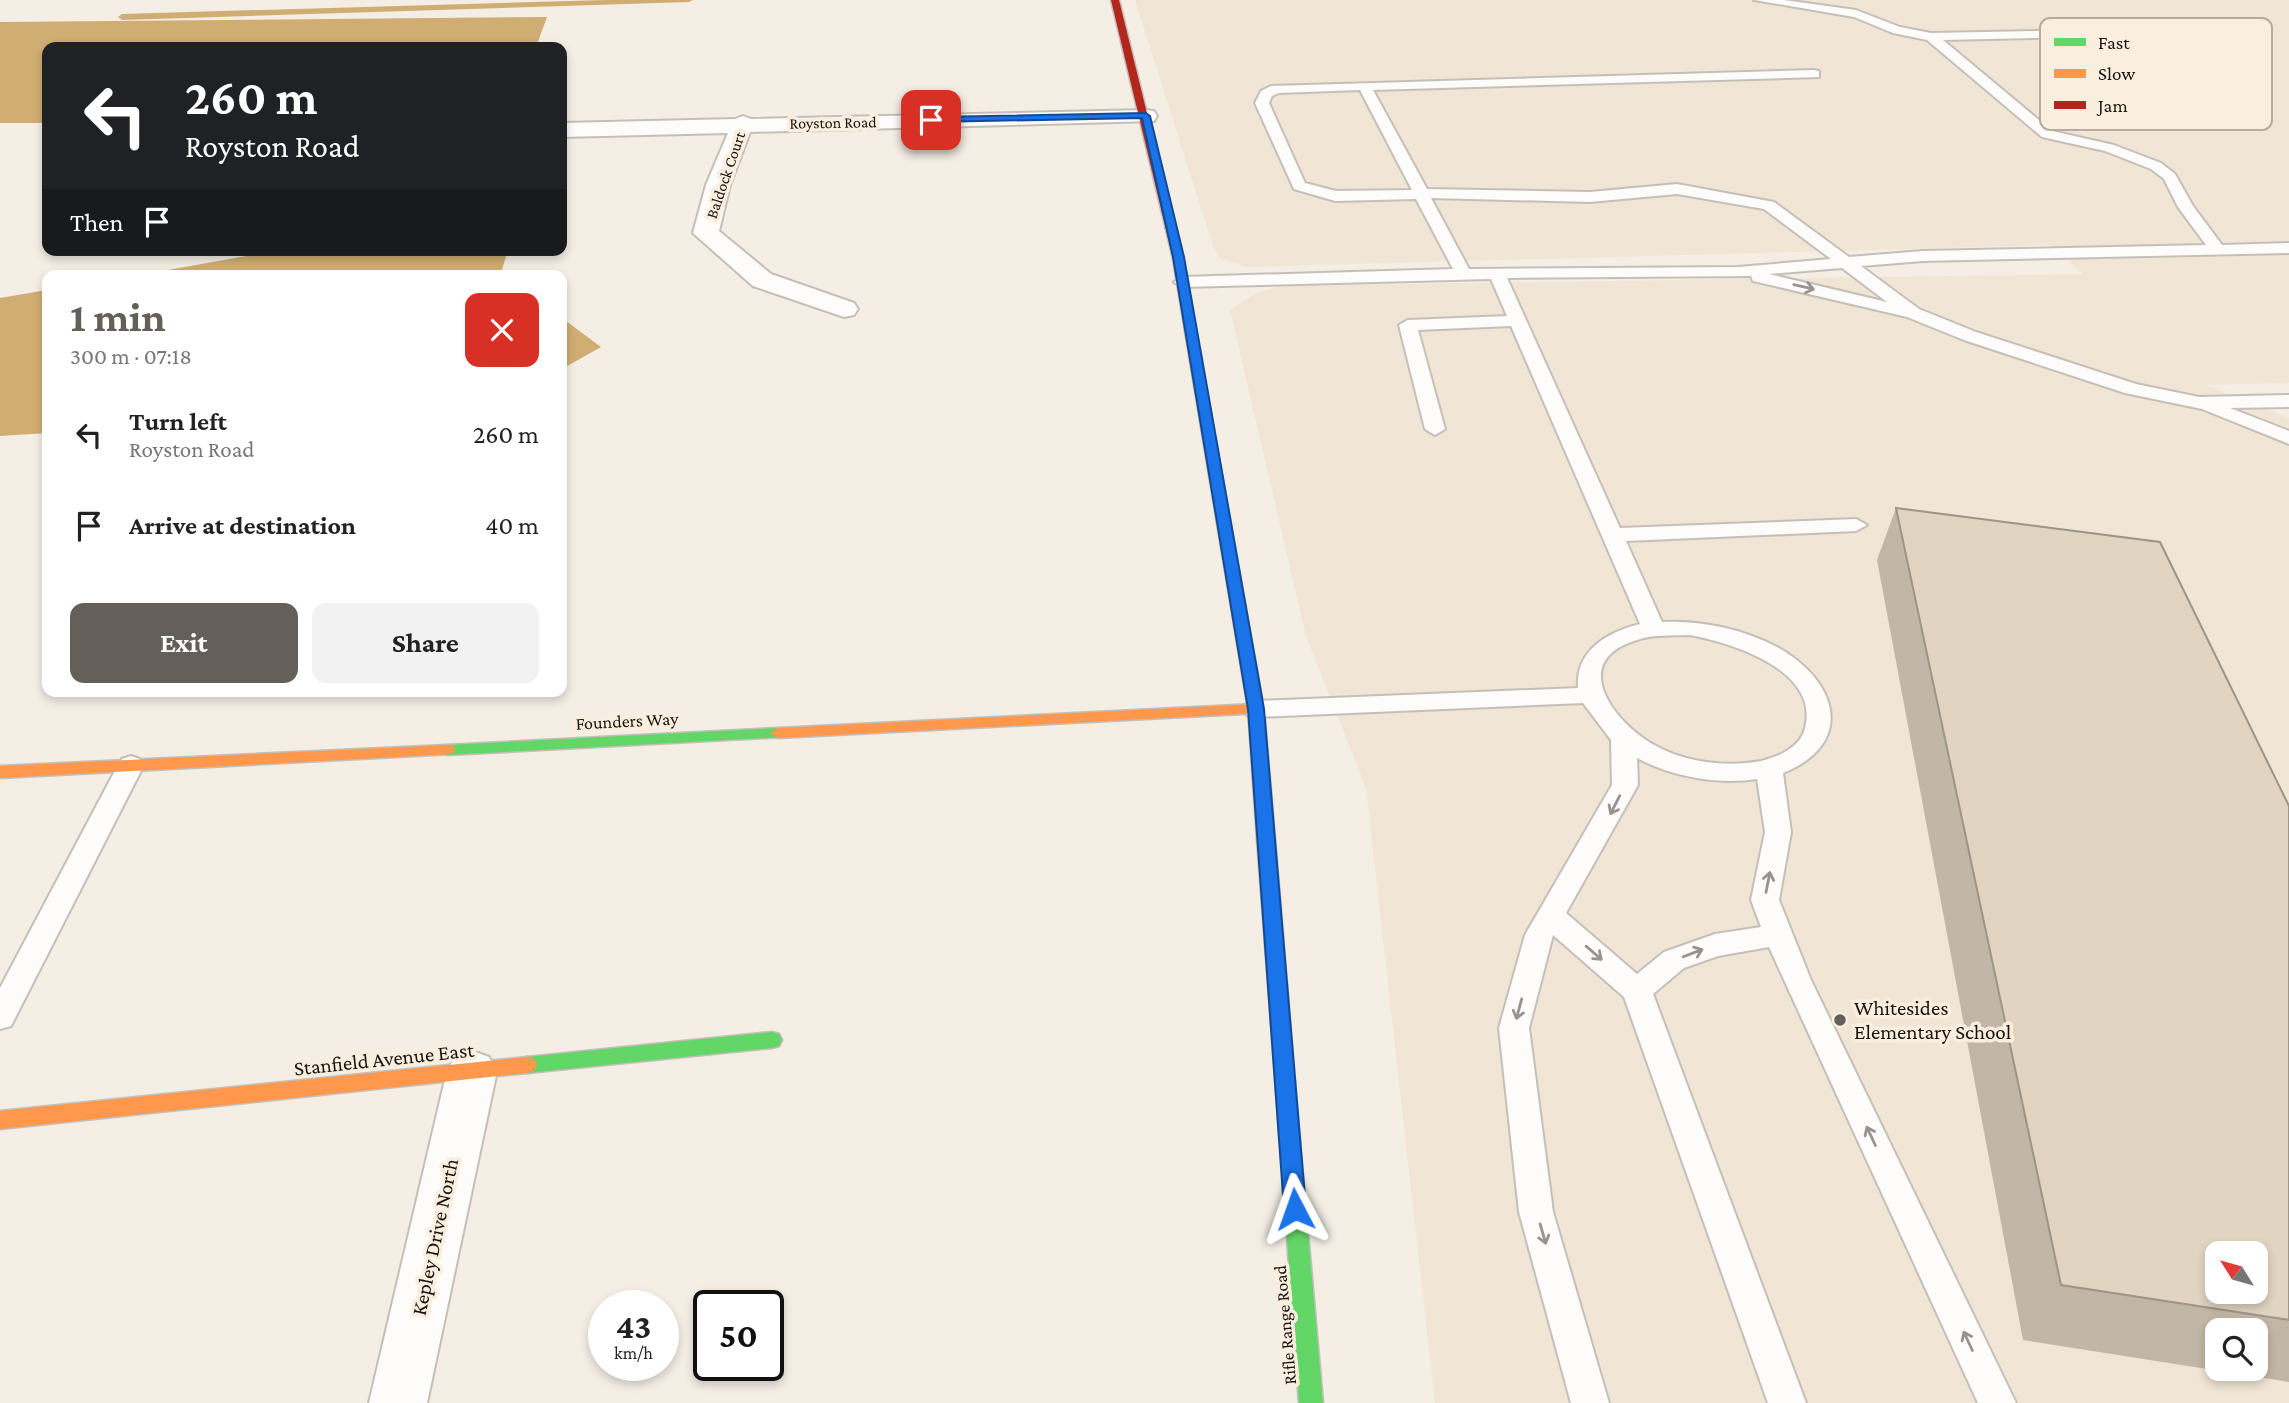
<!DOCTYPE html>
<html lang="en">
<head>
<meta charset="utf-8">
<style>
  :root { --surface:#fff; --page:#f2f2f2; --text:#222; --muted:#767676; --accent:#646059 }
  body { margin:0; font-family:"Crimson Pro",serif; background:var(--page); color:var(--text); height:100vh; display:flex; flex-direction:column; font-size:26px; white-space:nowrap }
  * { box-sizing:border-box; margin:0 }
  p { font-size:23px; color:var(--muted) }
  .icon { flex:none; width:38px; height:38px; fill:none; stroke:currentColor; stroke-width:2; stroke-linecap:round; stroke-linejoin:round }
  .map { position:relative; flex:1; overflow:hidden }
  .sheet { position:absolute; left:42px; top:270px; width:525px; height:427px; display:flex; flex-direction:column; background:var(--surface); border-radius:14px; box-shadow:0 4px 10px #0003 }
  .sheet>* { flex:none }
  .hud { position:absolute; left:42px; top:42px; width:525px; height:214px; border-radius:14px; box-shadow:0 4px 10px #0003; background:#202124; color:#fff; overflow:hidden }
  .needle { width:46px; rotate:307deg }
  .controls { position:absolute; left:2205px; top:1241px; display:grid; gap:14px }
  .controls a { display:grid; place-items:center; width:63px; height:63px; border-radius:14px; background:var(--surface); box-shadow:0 4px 10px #0003; font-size:35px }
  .speed { position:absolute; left:588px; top:1290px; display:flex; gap:14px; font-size:35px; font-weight:700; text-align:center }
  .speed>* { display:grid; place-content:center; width:91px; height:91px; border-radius:50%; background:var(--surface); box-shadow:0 4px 10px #0003; line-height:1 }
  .speed small { font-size:18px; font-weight:400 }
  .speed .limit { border:4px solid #111; border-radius:10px; background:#fff; color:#111 }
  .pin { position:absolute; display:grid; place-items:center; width:60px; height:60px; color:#fff; margin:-30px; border-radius:14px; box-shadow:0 4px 10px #0006 }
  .me { position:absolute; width:77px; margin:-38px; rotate:356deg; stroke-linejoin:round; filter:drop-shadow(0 0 5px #0008) }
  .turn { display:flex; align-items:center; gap:24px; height:147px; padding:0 28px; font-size:32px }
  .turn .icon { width:91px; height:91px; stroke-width:2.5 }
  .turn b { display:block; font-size:49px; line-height:60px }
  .then { display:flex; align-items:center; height:66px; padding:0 28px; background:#0003; gap:14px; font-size:26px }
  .round { display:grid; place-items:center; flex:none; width:74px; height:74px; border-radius:14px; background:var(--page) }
  .summary { display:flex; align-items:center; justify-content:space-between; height:119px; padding:0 28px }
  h1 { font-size:42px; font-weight:700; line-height:52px; color:var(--accent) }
  .cta { display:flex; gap:14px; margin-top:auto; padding:14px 28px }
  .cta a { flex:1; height:80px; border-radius:14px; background:var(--accent); color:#fff; font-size:28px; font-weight:700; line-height:80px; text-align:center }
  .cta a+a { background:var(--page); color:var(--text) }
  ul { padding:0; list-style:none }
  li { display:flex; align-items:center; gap:21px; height:91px; padding:0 28px }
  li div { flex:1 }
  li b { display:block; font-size:26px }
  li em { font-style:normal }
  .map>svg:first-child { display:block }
</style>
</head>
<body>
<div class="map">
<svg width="2289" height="1403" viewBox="0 0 2289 1403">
  <rect width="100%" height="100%" fill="#f4eee5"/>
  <path fill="#f1e6d5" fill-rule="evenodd" d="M1135 0H2289V383L2205 385 2289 418V1403H1435L1366 788 1306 636 1230 310 1256 293 1281 286 2083 274 2051 245 1246 267 1219 258 1213 246ZM2217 1253H2256V1292H2217ZM2217 1330H2256V1368H2217Z"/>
  <path fill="#d0ad72" d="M547 17 536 47H47V123H0V22Z
    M279 250H508L501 273 503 275H140Z
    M47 290V433L0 436V298Z
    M562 318 601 347 562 369Z"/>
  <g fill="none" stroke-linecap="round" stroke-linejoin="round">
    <path fill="#d0ad72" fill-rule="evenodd" d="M605 0H693L689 2 122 20 118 17 122 14Z"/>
    <g stroke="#c4bfb8" stroke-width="4">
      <path id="lane" d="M1754 0H1784L1856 10 1900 27 1931 33 2085 30 2087 33 2081 37 1943 40 2052 131 2114 145 2161 163 2175 174 2193 206 2222 245 2289 243V253L1923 261 1861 266 1919 309 1976 332 2136 384 2199 397 2289 395V407L2230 408 2289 431V444L2202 409 2125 393 1964 340 1907 317 1753 281 1751 276 1507 278 1620 528 1856 519 1867 525 1856 531 1626 541 1662 622C1701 620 1743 629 1777 647 1837 680 1857 743 1783 773L1791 832 1779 900 1811 980 2016 1403H1978L1769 947 1718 956 1684 968 1653 994 1806 1403H1768L1624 997 1553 935 1529 1028 1553 1212 1609 1403H1571L1519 1212 1499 1028 1525 935 1612 785 1611 740 1583 703 1256 717 1247 715 1244 709 1247 703 1256 701 1578 688C1575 650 1608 632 1640 624L1511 326 1418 330 1445 429 1435 435 1425 429 1399 325 1408 320 1507 316 1491 279 1182 287 1174 282 1182 277 1453 269 1416 199 1335 201 1294 189 1255 103 1261 91 1271 86 1814 70 1819 71V77L1373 90 1427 189 1590 192 1677 184 1774 202 1849 257 1923 251 2206 245 2178 207 2164 179 2151 169 2105 151 2042 137 1927 40 1893 33 1854 17ZM1360 90 1412 190 1336 191 1305 183 1269 103 1272 96 1279 93ZM1677 194 1764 209 1831 259 1738 267 1469 269 1431 198 1590 202ZM1842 268 1887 302 1769 274ZM1690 635C1732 643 1820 670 1805 728 1801 747 1778 757 1761 761 1729 767 1691 763 1662 749 1619 730 1563 662 1637 640 1654 634 1673 636 1690 635ZM1637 758C1672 777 1719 785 1757 779L1765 832 1751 900 1761 927 1715 934 1664 952 1637 974 1566 913 1638 785Z
        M131 756 140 759 144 765 11 1026 0 1029V988L118 765 122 759Z"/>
    </g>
    <g stroke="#c4bfb8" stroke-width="4">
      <path id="street" d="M1146 110 1154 111 1157 116 1154 121 750 132 730 185 719 231 771 274 854 303 858 309 854 315 844 317 753 286 693 233 706 185 728 133 562 137V123L735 119 743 116 751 119Z
        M472 1051 489 1057 497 1071 427 1403H369L447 1071 455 1057Z"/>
    </g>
    <g stroke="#c4bfb8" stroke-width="3">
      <path id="fast" d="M1178 256 1183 259 1264 709 1275 839 1272 843H1260L1257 839 1248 709 1173 259Z
        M778 728 786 733 784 737 447 755 439 750 447 745Z
        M772 1032 779 1034 782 1040 779 1046 772 1048 527 1073 520 1071 517 1065 520 1059 527 1057Z
        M1290 1133 1297 1136 1300 1142 1323 1403H1299L1280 1142 1283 1136Z"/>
    </g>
    <g stroke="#c4bfb8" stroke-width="3">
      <path id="slow" d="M1256 704 1262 705 1264 709 1262 713 778 738 770 733 778 728Z
        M447 745 453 746 455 750 453 754 0 778V766Z
        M1266 833 1272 835 1275 839 1300 1142 1297 1148 1290 1151 1283 1148 1280 1142 1257 839 1260 835Z
        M527 1057 534 1059 537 1065 534 1071 527 1073 0 1129V1111Z"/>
    </g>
    <g stroke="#c4bfb8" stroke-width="3">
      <path id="jam" d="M1111 0H1119L1183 259 1182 261 1173 259Z"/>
    </g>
    <use href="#lane" fill="#fdfcfb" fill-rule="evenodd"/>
    <use href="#street" fill="#fdfcfb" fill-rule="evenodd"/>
    <use href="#fast" fill="#63d668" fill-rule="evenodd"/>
    <use href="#slow" fill="#ff974d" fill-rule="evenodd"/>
    <use href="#jam" fill="#b3261e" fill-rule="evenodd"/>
  </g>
  <path fill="#c2b6a6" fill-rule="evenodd" d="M1896 508 2289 806V1382L2023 1340 1877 560ZM2217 1330H2256V1368H2217Z"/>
  <path fill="#e1d4c1" stroke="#9e9487" stroke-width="2" fill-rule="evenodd" d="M1896 508 2160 542 2289 806V1320L2061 1285ZM2217 1253H2256V1292H2217Z"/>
  <defs><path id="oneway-shaft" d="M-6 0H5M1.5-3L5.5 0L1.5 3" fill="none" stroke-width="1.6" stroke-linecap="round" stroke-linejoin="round" transform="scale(1.75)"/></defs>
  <g stroke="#969390">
    <use href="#oneway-shaft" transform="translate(1804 287) rotate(13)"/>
    <use href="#oneway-shaft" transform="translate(1615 805) rotate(117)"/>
    <use href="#oneway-shaft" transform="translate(1768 882) rotate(-79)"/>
    <use href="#oneway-shaft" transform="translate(1594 953) rotate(41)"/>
    <use href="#oneway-shaft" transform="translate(1693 953) rotate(-21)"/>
    <use href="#oneway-shaft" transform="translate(1519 1009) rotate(105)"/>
    <use href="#oneway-shaft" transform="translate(1871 1136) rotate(-115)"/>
    <use href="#oneway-shaft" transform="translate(1543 1234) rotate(74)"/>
    <use href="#oneway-shaft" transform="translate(1968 1341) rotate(-115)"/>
  </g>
  <path fill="#1a73e8" stroke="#114b97" stroke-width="2" d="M1146 113 1150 116 1184 257 1264 709 1306 1209 1303 1215 1295 1218 1287 1215 1284 1209 1248 709 1173 257 1142 118 931 122 926 120 931 117Z"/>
  <circle fill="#646059" stroke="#faefdf" stroke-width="2.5" cx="1840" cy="1020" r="7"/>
  <g text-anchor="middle" stroke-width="7" stroke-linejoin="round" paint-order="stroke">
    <g font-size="16" fill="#17130e" stroke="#faefdf">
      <text transform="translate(833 122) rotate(-1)" y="6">Royston Road</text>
      <text transform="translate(725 175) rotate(-71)" y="6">Baldock Court</text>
    </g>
    <g font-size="18" fill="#17130e" stroke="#faefdf">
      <text transform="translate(627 721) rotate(-3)" y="6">Founders Way</text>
      <text transform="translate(1285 1325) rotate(-95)" y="6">Rifle Range Road</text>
    </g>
    <g font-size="21" fill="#17130e" stroke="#faefdf" text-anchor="start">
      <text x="1854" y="1015">Whitesides<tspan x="1854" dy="24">Elementary School</tspan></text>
    </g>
    <g font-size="21" fill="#17130e" stroke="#faefdf">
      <text transform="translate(384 1059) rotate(-6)" y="7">Stanfield Avenue East</text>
      <text transform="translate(435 1237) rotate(-78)" y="7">Kepley Drive North</text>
    </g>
  </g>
  <rect x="2040" y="18" width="232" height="112" rx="10" fill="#faefdf" stroke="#b6ada0" stroke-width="2"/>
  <rect x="2054" y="38" width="32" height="8" fill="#63d668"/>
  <rect x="2054" y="69" width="32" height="9" fill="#ff974d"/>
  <rect x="2054" y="101" width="32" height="8" fill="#b3261e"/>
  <g font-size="19" fill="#17130e">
    <text x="2098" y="49">Fast</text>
    <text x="2098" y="80">Slow</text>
    <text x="2098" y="112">Jam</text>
  </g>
</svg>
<div class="controls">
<a><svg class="needle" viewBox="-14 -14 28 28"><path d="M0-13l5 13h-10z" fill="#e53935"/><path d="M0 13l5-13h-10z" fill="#767676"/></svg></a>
<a><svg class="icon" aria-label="search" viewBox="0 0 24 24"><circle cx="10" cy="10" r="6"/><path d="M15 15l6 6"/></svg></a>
</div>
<div class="speed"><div>43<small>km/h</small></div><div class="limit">50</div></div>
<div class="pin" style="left:931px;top:120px;background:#d93025"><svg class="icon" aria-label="arrive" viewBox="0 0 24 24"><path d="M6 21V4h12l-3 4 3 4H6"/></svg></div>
<svg class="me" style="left:1295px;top:1209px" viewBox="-20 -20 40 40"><path d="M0-17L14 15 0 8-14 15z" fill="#1a73e8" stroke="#fff" stroke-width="4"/></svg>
<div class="hud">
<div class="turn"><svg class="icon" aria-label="left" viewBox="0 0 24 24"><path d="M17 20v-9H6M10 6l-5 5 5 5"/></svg><div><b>260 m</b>Royston Road</div></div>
<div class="then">Then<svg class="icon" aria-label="arrive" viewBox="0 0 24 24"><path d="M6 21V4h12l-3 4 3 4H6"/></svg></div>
</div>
<section class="sheet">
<div class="summary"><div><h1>1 min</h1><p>300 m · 07:18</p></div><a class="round" style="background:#d93025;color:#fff"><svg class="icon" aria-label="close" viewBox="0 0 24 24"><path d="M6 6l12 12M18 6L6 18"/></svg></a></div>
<ul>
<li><svg class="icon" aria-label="left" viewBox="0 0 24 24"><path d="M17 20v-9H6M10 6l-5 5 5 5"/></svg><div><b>Turn left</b><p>Royston Road</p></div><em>260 m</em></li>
<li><svg class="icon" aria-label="arrive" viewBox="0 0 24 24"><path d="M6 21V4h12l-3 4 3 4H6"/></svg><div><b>Arrive at destination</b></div><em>40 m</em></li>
</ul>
<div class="cta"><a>Exit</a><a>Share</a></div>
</section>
</div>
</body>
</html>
